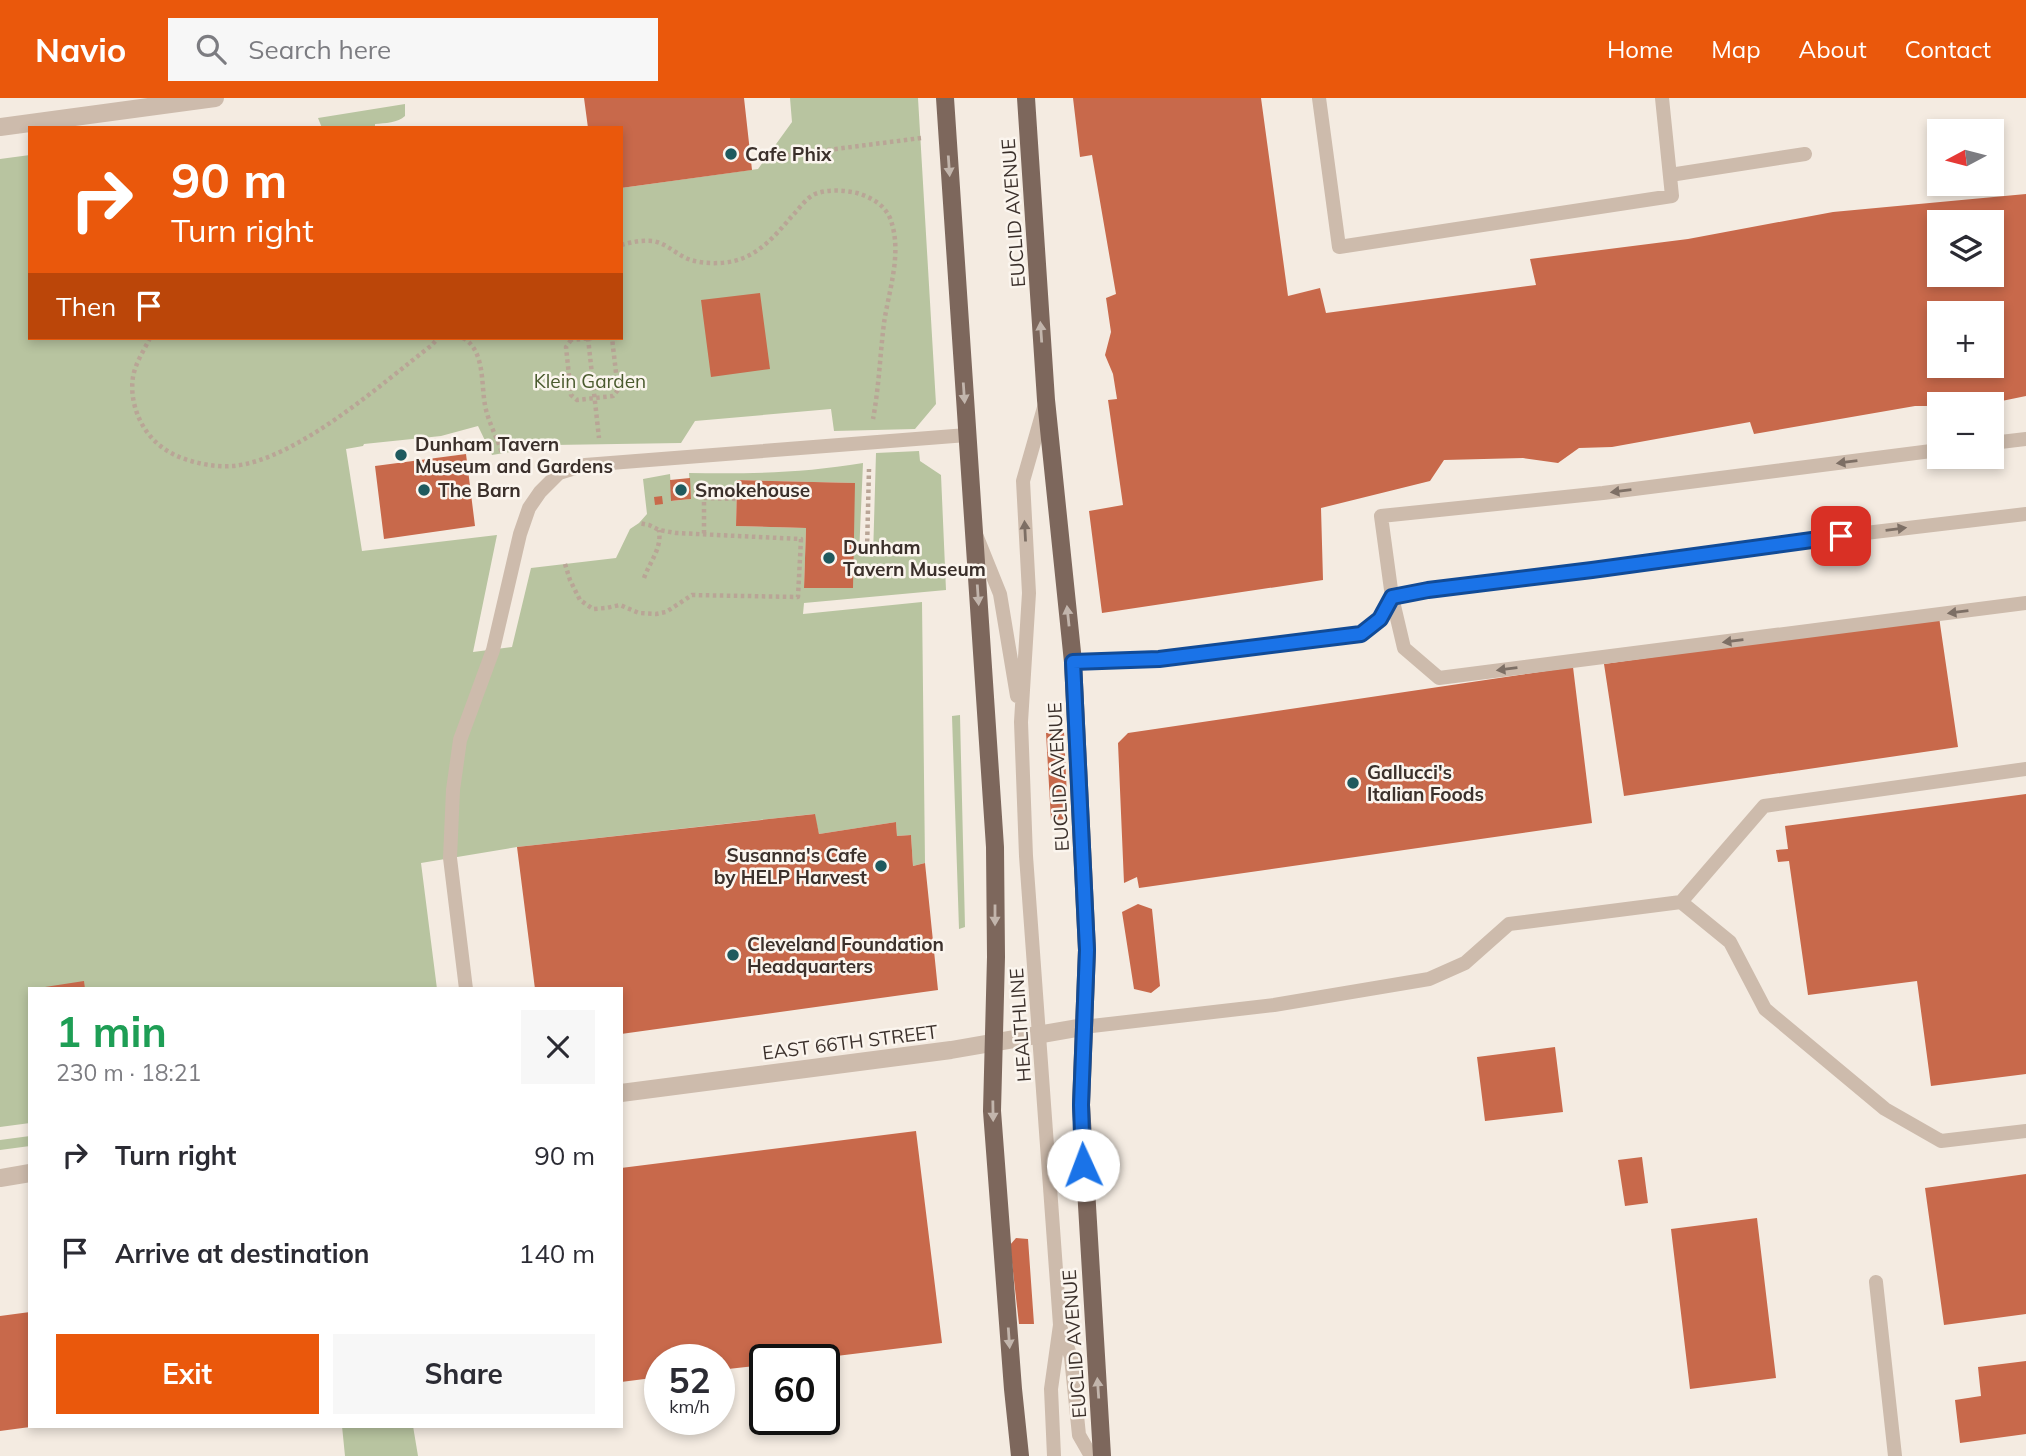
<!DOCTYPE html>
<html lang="en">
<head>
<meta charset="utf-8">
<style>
  :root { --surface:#fff; --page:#f7f7f7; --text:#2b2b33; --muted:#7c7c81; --accent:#ea580c }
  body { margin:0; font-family:Mulish,sans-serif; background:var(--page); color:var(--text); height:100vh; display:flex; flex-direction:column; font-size:26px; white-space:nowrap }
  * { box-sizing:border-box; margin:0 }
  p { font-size:23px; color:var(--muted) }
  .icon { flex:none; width:38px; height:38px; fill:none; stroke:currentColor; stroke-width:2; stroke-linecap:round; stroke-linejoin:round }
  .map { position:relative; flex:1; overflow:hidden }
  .panel { position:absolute; left:28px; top:889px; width:595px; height:441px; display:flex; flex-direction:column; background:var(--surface); border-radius:0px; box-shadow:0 4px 10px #0003 }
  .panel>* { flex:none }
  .hud { position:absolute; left:28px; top:28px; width:595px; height:214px; border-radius:0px; box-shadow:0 4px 10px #0003; background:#ea580c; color:#fff; overflow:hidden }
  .needle { width:46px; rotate:263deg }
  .buttons { position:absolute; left:1927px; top:21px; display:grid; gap:14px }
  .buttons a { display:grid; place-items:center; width:77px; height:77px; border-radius:0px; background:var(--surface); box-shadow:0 4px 10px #0003; font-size:35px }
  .speed { position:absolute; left:644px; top:1246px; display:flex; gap:14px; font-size:35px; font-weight:700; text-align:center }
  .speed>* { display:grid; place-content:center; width:91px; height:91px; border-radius:50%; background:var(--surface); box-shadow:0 4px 10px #0003; line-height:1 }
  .speed small { font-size:18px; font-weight:400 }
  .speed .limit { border:4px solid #111; border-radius:10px; background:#fff; color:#111 }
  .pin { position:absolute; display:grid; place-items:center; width:60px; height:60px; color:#fff; margin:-30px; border-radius:14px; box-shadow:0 4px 10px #0006 }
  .me { position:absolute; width:77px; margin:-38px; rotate:358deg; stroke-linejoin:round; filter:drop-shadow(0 0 5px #0008) }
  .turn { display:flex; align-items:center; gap:24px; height:147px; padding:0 28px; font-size:32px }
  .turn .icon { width:91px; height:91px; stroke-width:2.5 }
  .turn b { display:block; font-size:49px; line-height:60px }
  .then { display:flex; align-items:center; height:66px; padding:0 28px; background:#0003; gap:14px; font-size:26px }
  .round { display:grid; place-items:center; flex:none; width:74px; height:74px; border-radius:0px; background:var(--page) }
  .summary { display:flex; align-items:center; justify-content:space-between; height:119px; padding:0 28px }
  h1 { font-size:42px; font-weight:700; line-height:52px; color:#1e9e55 }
  .action { display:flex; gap:14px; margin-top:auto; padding:14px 28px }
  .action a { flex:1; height:80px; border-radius:0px; background:var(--accent); color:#fff; font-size:28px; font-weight:700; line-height:80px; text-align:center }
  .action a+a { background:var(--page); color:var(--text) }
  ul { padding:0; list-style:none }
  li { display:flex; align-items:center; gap:21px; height:98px; padding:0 28px }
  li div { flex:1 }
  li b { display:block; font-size:26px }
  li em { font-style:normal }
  header { display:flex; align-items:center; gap:42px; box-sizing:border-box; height:98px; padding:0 35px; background:var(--accent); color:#fff }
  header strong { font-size:33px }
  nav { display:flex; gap:38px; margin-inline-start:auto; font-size:24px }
  .search { width:490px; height:63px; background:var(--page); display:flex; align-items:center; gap:18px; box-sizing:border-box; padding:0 24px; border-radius:0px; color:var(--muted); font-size:26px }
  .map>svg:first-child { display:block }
</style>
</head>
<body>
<header>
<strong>Navio</strong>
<div class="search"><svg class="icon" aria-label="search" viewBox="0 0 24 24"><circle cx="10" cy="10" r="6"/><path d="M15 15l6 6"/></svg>Search here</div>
<nav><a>Home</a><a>Map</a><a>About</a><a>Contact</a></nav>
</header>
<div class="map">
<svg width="2026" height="1358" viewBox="0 0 2026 1358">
  <rect width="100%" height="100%" fill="#f4ebe1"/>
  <path fill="#b8c4a0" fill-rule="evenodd" d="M790 0H918L936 306 915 331 834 333 831 311 695 323 681 345 553 347 492 357 478 328 441 338 364 346 363 348 346 351 362 453 497 437 473 554 512 549 531 470 616 460 630 431 639 425 647 416 643 381 670 376 672 403 691 401 689 375C750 376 803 375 863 365L859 457 873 459 876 355 919 353 920 363 941 377 946 492 804 505 803 516 922 504 925 765 913 768 911 737 897 738 896 724 819 736 814 716 517 749 421 765 437 891H30V1025L0 1029V61L30 57V240H621V90L758 71 792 24ZM737 382 854 385 852 490H804L806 430 736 428Z
    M405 6V18C398 25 385 25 375 26V30H322L318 20Z
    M960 617 965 829 959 831 952 618Z
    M30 1038V1048L0 1052V1042Z
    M342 1328H413L418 1358H345Z"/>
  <path fill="#c8694b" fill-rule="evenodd" d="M584 0H744L752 72 621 90V30H588Z
    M1073 0H1261L1288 198 1320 190 1326 215 1536 187 1530 161 1688 141 1833 114 2026 96V298L1992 305 1939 306V308H1915L1754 336 1750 324 1612 349 1579 350 1558 365 1523 360 1444 362 1430 383 1321 410 1323 482 1102 515 1089 413 1123 407 1108 302 1117 301 1113 276 1105 257 1111 234 1106 200 1116 196 1092 57 1080 59ZM1939 124H1992V177H1939ZM1939 215H1992V268H1939Z
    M760 195 770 271 711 279 701 202Z
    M466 356 475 428 384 441 375 368Z
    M690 380 691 401 671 403 670 382Z
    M737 382 855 385 853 490H804L806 430 736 428Z
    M662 398 663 406 655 407 654 399Z
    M1939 519 1958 649 1624 698 1604 566Z
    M1573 569 1592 725 1139 790 1137 779 1124 785 1118 645 1128 635Z
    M1064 634 1068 721 1051 722 1046 635Z
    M2026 696V976L1931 988 1917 883 1808 897 1789 763 1778 764 1776 752 1788 751 1785 728Z
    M815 716 819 736 896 724 897 738 911 737 913 768 925 765 938 892 621 936V891H535L517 749Z
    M1138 806 1152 811 1160 888 1151 895 1134 891 1122 814Z
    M84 883 85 891H45V889Z
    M1555 949 1563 1014 1485 1023 1477 959Z
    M916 1033 942 1245 804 1262H765V1267L719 1272V1262H660V1279L621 1284V1070Z
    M1642 1059 1648 1105 1625 1108 1618 1062Z
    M2026 1076V1216L1944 1227 1925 1090Z
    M1757 1120 1776 1280 1690 1291 1671 1131Z
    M1016 1140 1028 1141 1034 1226H1019L1010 1147Z
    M30 1214V1329L0 1333V1218Z
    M2026 1263V1336L1960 1345 1955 1302 1981 1298 1978 1269Z"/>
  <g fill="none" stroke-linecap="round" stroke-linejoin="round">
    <path stroke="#b9a596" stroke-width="4.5" stroke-dasharray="3.5 3.5" stroke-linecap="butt" d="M758 61 921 40
      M621 147C632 144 642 142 653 143 668 146 678 158 691 162 704 166 721 166 734 163 759 157 776 137 792 118 799 111 806 100 815 96 828 91 843 92 857 95 870 99 884 106 890 120 903 154 889 191 884 225 880 257 879 289 873 321
      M150 240C144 252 135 266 133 279 130 298 136 319 147 334 158 349 173 358 191 363 205 367 219 369 233 368 297 362 381 286 432 247L438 240
      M463 240C485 252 481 286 485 307 488 324 497 339 502 355
      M588 240 599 340
      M570 241 571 242 592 240
      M571 242 566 249 571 297 577 302 613 298 618 292 612 240
      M704 383V436
      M704 400 736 401
      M867 451 869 371
      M565 466 570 482 580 502 593 511 606 510 620 507 639 515 656 516 666 514 692 497 798 499 801 441 676 435 659 432 649 427 639 425
      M644 480C650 463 662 451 659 432"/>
    <path stroke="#cdbbac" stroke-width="14" d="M1319 0 1339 149 1672 98 1662 0
      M1670 77 1805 56
      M1045 306 1023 383 1029 495 1021 624 1026 758 1060 1227 1051 1291 1054 1358
      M1992 345 2026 341
      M1939 352 1603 395 1381 418 1392 499 1404 550 1439 580 2026 505
      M977 439 1000 496 1017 598
      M1392 499 1428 492 1592 472 1815 441 2026 416
      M1073 564 1159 560 1361 536 1379 521 1392 499
      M1681 804 1730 844 1765 911 1885 1011 1941 1043 2026 1033
      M466 891 450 760 453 692 460 642 493 552 520 436 529 410 540 394 559 375 585 367 967 337
      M1083 929 1274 907 1429 881 1465 865 1509 826 1681 804 1764 708 2026 671
      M1876 1184 1895 1358
      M1061 1231 1071 1259 1079 1337 1091 1358"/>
    <path stroke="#cdbbac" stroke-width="18" d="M0 29 215 0
      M621 995 951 952 1083 929
      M0 1080 30 1075"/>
    <path stroke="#7d675c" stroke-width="18" d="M945 0 995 749 996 859 992 1013 1013 1291 1020 1358
      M1026 0 1046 302 1073 564 1087 852 1081 1007 1102 1358"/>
  </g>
  <defs><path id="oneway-solid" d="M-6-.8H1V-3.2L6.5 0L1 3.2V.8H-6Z" transform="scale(1.75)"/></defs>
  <g fill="#c2b5ac">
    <use href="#oneway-solid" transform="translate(949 68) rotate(86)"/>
    <use href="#oneway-solid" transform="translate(1041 234) rotate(-94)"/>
    <use href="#oneway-solid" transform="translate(964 295) rotate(86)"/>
    <use href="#oneway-solid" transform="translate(978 497) rotate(86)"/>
    <use href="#oneway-solid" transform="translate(1068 518) rotate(-96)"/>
    <use href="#oneway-solid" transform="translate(995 817) rotate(90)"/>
    <use href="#oneway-solid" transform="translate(993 1013) rotate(89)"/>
    <use href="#oneway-solid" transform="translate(1009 1240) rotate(86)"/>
    <use href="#oneway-solid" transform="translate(1098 1290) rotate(-94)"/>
  </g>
  <g fill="#7d6f65">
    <use href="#oneway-solid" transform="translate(1847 364) rotate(173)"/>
    <use href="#oneway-solid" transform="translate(1621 393) rotate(173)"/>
    <use href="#oneway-solid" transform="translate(1896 431) rotate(-7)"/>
    <use href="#oneway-solid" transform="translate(1025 433) rotate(-93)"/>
    <use href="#oneway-solid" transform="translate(1958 514) rotate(173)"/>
    <use href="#oneway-solid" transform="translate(1733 543) rotate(173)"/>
    <use href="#oneway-solid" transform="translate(1507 571) rotate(173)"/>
  </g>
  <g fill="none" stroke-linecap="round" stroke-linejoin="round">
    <g stroke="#114b97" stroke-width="18">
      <path id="route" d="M1083 1067 1081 1007 1087 852 1073 564 1159 561 1361 536 1380 521 1392 499 1428 492 1592 472 1841 438"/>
    </g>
    <use href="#route" stroke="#1a73e8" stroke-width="12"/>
  </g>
  <g fill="#1f5a5e" stroke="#fbf5ee" stroke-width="2.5">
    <circle cx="731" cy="56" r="7"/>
    <circle cx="401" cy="357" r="7"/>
    <circle cx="424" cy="392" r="7"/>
    <circle cx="681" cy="392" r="7"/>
    <circle cx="829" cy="460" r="7"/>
    <circle cx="1353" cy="685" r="7"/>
    <circle cx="881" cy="768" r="7"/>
    <circle cx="733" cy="857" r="7"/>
  </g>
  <g text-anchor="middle" stroke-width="5" stroke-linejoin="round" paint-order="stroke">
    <g font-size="19" font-weight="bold" fill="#3b302b" stroke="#fbf5ee" text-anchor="start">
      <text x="745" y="63">Cafe Phix</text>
      <text x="415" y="353">Dunham Tavern<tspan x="415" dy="22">Museum and Gardens</tspan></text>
      <text x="438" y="399">The Barn</text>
      <text x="695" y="399">Smokehouse</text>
      <text x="843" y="456">Dunham<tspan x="843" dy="22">Tavern Museum</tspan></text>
      <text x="1367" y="681">Gallucci's<tspan x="1367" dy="22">Italian Foods</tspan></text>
      <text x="867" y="764" text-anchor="end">Susanna's Cafe<tspan x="867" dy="22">by HELP Harvest</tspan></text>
      <text x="747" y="853">Cleveland Foundation<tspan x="747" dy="22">Headquarters</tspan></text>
    </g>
    <g font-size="19" fill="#3b302b" stroke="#fbf5ee">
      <text transform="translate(1013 115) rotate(-94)" y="7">EUCLID AVENUE</text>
      <text transform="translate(1058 679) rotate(-93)" y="7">EUCLID AVENUE</text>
      <text transform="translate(1020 927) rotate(-94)" y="7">HEALTHLINE</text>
      <text transform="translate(850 944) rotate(-7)" y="7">EAST 66TH STREET</text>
      <text transform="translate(1074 1246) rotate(-94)" y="7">EUCLID AVENUE</text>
    </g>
    <g font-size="19" fill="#4a5a2e" stroke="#fbf5ee">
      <text x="590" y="290">Klein Garden</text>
    </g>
  </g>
</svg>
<div class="buttons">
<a><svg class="needle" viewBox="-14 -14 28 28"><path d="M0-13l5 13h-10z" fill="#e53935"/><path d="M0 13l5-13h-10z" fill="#7c7c81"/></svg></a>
<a><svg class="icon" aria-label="layers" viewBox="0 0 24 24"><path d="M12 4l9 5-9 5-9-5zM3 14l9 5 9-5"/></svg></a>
<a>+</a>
<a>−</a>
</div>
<div class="speed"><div>52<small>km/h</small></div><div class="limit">60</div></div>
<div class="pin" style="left:1841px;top:438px;background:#d93025"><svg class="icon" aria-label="arrive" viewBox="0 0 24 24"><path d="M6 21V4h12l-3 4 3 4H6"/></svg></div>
<svg class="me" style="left:1083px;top:1067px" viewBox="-20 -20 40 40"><circle r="19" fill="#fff"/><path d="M0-13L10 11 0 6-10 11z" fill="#1a73e8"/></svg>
<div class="hud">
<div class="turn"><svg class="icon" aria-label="right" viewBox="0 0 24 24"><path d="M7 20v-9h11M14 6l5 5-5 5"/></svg><div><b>90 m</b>Turn right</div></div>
<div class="then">Then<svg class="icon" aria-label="arrive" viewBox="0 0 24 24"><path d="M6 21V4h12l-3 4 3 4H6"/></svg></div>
</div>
<section class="panel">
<div class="summary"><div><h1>1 min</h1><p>230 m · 18:21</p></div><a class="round"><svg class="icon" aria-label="close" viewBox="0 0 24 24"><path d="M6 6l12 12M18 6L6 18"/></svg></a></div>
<ul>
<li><svg class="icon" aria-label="right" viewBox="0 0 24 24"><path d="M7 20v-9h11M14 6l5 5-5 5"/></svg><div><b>Turn right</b></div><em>90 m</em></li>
<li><svg class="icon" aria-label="arrive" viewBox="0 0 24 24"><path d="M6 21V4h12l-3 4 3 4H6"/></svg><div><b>Arrive at destination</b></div><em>140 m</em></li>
</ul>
<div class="action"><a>Exit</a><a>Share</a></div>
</section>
</div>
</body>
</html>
